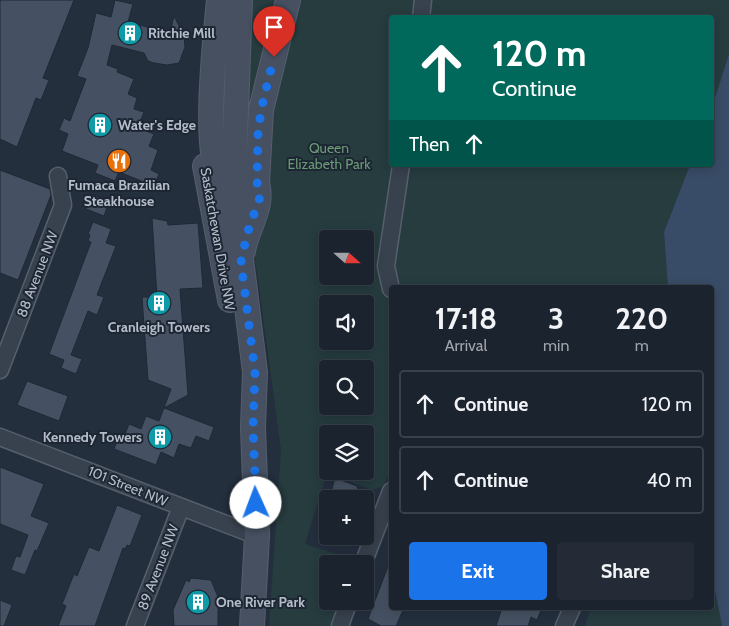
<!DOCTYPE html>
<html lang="en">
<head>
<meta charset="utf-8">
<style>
  :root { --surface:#1b232e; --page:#242b36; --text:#f1f3f6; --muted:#a0a4aa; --line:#39404a; --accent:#1a73e8 }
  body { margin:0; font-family:Cabin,sans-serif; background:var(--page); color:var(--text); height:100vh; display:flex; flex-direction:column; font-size:19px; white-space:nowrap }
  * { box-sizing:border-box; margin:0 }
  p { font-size:16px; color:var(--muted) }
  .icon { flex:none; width:28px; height:28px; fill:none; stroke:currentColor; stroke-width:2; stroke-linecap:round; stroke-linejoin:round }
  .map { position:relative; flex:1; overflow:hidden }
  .sheet { position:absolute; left:389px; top:285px; width:325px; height:325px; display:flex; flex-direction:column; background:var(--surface); border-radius:5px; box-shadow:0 2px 12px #0003,0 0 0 1px var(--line) }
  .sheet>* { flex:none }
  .top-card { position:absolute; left:389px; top:15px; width:325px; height:152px; border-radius:5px; box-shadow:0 2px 12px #0003,0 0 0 1px var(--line); background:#00695c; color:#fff; overflow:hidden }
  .needle { width:32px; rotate:111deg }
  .controls { position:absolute; left:319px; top:230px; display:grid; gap:10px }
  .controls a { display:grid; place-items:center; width:55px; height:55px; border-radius:5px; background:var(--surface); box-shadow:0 2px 12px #0003,0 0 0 1px var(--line); font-size:25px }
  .pin { position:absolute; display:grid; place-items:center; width:42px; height:42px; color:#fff; margin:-51px -21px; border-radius:50% 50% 50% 0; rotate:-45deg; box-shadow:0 0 5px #0007 }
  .pin .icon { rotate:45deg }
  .me { position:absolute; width:55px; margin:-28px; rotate:358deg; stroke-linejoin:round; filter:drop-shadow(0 0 4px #0008) }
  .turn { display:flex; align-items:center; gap:18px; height:105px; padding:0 20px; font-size:22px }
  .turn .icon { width:65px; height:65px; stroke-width:2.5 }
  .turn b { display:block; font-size:35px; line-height:42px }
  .then { display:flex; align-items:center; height:48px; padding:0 20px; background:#0003; gap:10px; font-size:19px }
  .eta { display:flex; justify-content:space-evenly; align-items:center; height:85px; text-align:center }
  .eta b { font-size:30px; font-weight:700; line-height:35px }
  .action { display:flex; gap:10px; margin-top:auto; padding:10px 20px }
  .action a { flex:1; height:58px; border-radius:5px; background:var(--accent); color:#fff; font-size:20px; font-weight:700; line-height:58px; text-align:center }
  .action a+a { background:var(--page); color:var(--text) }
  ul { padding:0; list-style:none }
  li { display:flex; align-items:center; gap:15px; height:68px; margin:0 10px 8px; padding:0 10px; border:2px solid var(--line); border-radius:5px }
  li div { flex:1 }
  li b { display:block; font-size:19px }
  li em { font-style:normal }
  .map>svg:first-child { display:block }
</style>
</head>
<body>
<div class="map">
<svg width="729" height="626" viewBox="0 0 729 626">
  <rect width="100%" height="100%" fill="#242f3e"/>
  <path fill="#263c3f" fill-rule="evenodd" d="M248 0H278L247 118Z
    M297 0H729V54L711 110V18H391V165H690L664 232 668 287 391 288V467L384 486 373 490 327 473 305 544 349 558 348 564H328V601H338L332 626H269L281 450 254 250 267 158 269 117ZM328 239H365V276H328ZM328 304H365V341H328ZM328 369H365V406H328ZM328 434H365V471H328Z
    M711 569 722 626H585L591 608H711Z"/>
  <path fill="#394c67" d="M729 54V626H722L711 569V288L668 287 664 232 690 165H711V110Z"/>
  <path fill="#455162" stroke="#1f2835" d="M0 0H74L43 78 49 80 41 100 36 98 17 147 0 139Z
    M115 0 133 4 128 22 170 33 174 16 184 36 185 47 179 63 167 65 154 63 148 61 144 53 112 45 107 65 118 69 117 72 134 79 128 94 137 98 134 109 144 112 138 128 154 134 149 146 158 150 151 170 159 174 154 186 119 172 115 181 95 173 98 165 62 151 68 134 59 130 64 118 70 121 86 79 77 76 88 48 96 13 111 17Z
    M0 170 50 189 51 195 18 280 0 273Z
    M92 194 109 201 104 216 86 209Z
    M152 218 167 221 168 225 198 223 203 288 180 289 188 395 164 408 214 427 209 441 196 436 191 448 179 444 174 458 161 452 156 465 114 449 119 436 124 437 129 424 141 429 146 416 159 421 171 389 148 380 142 297H157Z
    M93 222 111 229 106 243 116 246 97 295 104 297 97 315 88 311 71 355 82 359 76 374 61 368 64 360 49 354 91 242 88 241 90 235 88 234Z
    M27 381 68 396 59 421 17 405Z
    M0 467 44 484 31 516 49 523 37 551 35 550 25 575 11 570 16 556 20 557 28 535 0 524Z
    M335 478 357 486 358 490 377 499H329Z
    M117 505 142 515 130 546 127 545 125 549 123 548 95 626H58L66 606 62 604 74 574 77 576 89 547 99 551Z
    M390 561 391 608H404L396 626H381L368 619Z
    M191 578 211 580 218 597V626H174L173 610 186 580 189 582Z
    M0 600 12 605 4 626H0Z
    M502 608H542L537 620 531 617 528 626H496Z"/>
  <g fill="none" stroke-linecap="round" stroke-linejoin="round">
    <g stroke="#565f6c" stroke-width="19">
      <path id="minor" d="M421 18 423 0
        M391 289 386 266 401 165
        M0 370 63 205 58 176
        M0 437 257 536
        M363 564 391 491
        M135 626 181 507
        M340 626 349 601
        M564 626 572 608"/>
    </g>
    <g stroke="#565f6c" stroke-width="26">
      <path id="secondary" d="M219 0C216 35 199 169 227 191 231 194 237 194 241 195L253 189 257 183 261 110 288 0
        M240 0 233 194 255 372 253 427 257 536 252 626
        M205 166 230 300
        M243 251C247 227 264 207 257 183"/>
    </g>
    <use href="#minor" stroke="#38414e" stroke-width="16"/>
    <use href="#secondary" stroke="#465061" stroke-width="24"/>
  </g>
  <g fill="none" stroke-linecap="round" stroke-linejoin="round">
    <path stroke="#1a73e8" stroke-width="9" stroke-dasharray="0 16.2" d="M256 503 253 427 255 372 241 262 247 234 260 197 257 182 258 135 261 110 274 57"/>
  </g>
  <defs>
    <g id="building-disc" transform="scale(1.25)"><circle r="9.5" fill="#0f9aa8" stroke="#1d2633"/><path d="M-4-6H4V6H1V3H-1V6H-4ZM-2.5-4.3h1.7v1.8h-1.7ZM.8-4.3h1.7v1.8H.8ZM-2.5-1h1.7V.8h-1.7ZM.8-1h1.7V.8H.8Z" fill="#fff"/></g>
    <g id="restaurant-disc" transform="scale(1.25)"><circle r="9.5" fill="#e8710a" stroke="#1d2633"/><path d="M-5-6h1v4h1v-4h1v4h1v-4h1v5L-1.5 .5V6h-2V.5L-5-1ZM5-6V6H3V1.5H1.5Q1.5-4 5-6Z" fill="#fff"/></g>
  </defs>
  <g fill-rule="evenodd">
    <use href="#building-disc" x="130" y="33"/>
    <use href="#building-disc" x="100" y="125"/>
    <use href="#restaurant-disc" x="119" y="161"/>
    <use href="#building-disc" x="159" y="303"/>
    <use href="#building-disc" x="160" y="437"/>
    <use href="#building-disc" x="198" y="602"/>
  </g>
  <g text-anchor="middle" stroke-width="4" stroke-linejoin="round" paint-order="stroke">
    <g font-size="14" font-weight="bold" fill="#b4bcc9" stroke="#1d2633" text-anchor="start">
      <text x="148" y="38">Ritchie Mill</text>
      <text x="118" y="130">Water's Edge</text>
      <text x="119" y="190" text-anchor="middle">Fumaca Brazilian<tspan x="119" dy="16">Steakhouse</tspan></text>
      <text x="159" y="332" text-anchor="middle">Cranleigh Towers</text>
      <text x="142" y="442" text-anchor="end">Kennedy Towers</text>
      <text x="216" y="607">One River Park</text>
    </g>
    <g font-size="14" fill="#6b9a76" stroke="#1d2633">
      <text x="329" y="153">Queen<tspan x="329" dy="16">Elizabeth Park</tspan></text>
    </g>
    <g font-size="14" fill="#b4bcc9" stroke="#1d2633">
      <text transform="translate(218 239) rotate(80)" y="5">Saskatchewan Drive NW</text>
      <text transform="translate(37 274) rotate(-69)" y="5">88 Avenue NW</text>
      <text transform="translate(128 486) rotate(22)" y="5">101 Street NW</text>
      <text transform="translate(158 567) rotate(-69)" y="5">89 Avenue NW</text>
    </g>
  </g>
</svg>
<div class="controls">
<a><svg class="needle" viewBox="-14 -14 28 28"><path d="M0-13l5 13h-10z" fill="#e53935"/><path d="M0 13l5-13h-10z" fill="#a0a4aa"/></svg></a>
<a><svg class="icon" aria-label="sound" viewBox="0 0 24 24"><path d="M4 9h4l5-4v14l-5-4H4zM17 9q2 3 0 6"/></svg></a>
<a><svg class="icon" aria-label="search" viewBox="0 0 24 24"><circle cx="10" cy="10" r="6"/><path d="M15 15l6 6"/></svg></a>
<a><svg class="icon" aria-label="layers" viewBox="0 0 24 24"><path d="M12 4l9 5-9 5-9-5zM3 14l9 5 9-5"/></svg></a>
<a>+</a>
<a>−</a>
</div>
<div class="pin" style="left:274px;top:57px;background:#d93025"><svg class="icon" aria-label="arrive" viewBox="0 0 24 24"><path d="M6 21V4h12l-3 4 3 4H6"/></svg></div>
<svg class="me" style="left:256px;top:503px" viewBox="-20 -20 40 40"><circle r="19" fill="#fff"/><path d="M0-13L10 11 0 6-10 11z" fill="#1a73e8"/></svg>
<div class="top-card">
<div class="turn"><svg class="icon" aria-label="ahead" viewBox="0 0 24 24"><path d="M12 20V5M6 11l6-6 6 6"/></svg><div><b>120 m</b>Continue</div></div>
<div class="then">Then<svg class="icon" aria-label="ahead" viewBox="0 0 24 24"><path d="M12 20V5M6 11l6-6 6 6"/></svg></div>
</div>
<section class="sheet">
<div class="eta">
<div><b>17:18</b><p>Arrival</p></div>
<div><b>3</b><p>min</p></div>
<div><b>220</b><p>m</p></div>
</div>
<ul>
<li><svg class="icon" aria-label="ahead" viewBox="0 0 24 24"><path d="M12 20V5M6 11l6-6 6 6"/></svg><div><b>Continue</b></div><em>120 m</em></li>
<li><svg class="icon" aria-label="ahead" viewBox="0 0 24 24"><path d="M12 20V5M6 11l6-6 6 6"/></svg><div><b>Continue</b></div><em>40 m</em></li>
</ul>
<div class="action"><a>Exit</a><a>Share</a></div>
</section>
</div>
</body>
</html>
